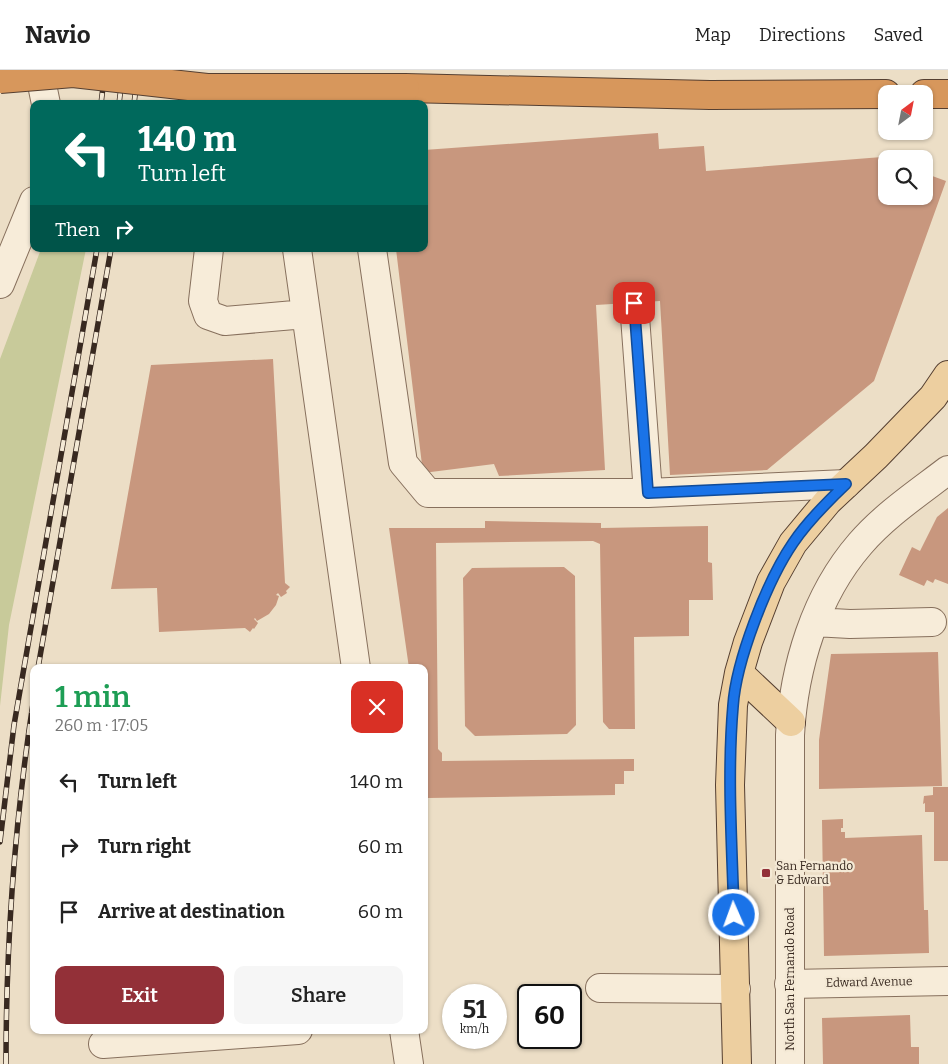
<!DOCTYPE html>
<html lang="en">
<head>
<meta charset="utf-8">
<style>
  :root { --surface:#fff; --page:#f6f6f6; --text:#222; --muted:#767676; --line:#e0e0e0; --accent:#933038 }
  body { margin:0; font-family:Bitter,serif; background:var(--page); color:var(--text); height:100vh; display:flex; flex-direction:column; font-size:19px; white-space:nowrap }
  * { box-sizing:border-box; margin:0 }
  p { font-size:16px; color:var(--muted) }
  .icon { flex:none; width:28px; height:28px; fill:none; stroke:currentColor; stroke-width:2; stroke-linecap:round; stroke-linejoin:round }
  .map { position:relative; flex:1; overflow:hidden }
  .details { position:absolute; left:30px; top:594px; width:398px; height:370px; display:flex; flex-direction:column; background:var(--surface); border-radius:10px; box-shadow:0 1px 4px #0004 }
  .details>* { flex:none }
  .guide { position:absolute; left:30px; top:30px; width:398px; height:152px; border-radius:10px; box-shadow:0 1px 4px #0004; background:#00695c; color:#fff; overflow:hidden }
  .needle { width:32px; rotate:32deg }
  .fabs { position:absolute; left:878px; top:15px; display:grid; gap:10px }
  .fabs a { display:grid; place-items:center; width:55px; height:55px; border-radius:10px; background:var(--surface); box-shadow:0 1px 4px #0004; font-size:25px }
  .speed { position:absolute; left:442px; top:914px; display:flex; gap:10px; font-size:25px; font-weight:700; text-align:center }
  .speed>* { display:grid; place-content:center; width:65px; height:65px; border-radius:50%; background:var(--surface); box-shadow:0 1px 4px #0004; line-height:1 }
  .speed small { font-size:12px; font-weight:400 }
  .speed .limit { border:2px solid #111; border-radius:8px; background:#fff; color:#111 }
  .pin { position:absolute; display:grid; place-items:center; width:42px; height:42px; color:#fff; margin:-21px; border-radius:10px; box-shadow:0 2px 8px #0006 }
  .me { position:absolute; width:55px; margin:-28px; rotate:358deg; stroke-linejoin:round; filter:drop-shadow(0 0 4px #0008) }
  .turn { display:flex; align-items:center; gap:18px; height:105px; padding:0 25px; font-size:22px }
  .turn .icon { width:65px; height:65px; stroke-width:2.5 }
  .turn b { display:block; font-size:35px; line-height:42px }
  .then { display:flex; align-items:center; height:48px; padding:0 25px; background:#0003; gap:10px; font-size:19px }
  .round { display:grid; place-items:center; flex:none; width:52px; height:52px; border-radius:10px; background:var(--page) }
  .summary { display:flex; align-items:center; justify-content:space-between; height:85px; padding:0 25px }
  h1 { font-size:30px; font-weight:600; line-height:38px; color:#1e9e55 }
  .button { display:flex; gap:10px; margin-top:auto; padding:10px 25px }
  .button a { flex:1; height:58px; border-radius:10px; background:var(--accent); color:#fff; font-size:20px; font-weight:600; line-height:58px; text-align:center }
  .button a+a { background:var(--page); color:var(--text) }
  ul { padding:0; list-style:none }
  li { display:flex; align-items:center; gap:15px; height:65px; padding:0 25px }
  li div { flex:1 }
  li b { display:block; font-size:19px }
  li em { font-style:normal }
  header { display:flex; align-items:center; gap:30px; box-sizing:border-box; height:70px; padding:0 25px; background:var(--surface); border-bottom:1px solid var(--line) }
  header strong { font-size:24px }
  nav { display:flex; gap:28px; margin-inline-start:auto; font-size:18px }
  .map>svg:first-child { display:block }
</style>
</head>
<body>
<header>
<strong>Navio</strong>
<nav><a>Map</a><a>Directions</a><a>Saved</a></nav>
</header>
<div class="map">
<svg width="948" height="994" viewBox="0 0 948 994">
  <rect width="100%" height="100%" fill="#ecdec6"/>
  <path fill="#c8ca9a" d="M41 179H86L9 555 0 636V289Z"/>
  <path fill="#c8977e" d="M658 63 659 79 704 76 706 101 882 87 886 89V126H924V103L946 111 874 311 767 400 670 405 660 231 596 235 605 400 499 406 494 394 423 403 396 179H424V80Z
    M273 289 285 513 290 517 286 521 287 523 281 527 278 523 276 525 279 526 276 535 269 544 257 551 255 548 254 549 258 553 254 559 253 558 250 562 245 558 159 562 157 518 111 519 151 295Z
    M948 438V514L935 509 933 513 927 510 924 516 899 505 912 477 920 481 937 447Z
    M485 451 601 453V458L708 456V492L712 493 713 530H689V566L634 567 635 659H609L603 652 600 474 593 471 436 473 438 679 442 683V691L634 689V701H624V714H615V725L428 728 424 697V598H409L389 458H485Z
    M564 497 575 506 576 655 567 664 475 666 465 656 463 508 472 498Z
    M938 582 942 716 819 719V670L831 584Z
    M933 717H948V791H934V742H925V733L923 734 924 726 933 725Z
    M843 749V758H841V762H845V768L922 765 924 840H928L929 883 824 886 822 750Z
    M910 945 911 977H919V994H823L822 948Z"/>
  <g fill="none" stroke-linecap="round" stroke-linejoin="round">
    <g stroke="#87705d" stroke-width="30">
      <path id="minor" d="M39 0 46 34
        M209 179 203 231 208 245 225 251 306 244
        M297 179 356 598
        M372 179 403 393 428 423H648L846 414
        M0 214 34 131
        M634 233 648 423
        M814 552 850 554 932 552
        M789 914 948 911
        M600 918 736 919
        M404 960 409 994
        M103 974 298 960
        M790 994V665C794 597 815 526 860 474 885 445 918 423 948 400"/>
    </g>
    <g stroke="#553f31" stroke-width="30">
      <path id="major" d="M739 603 791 652
        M737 994 730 715 733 635 739 603 748 572 771 512 793 473 828 431 876 386 933 327 948 305"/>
    </g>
    <g stroke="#553f31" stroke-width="30">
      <path id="highway" d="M405 18 710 25 886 24
        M924 24H948"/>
    </g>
    <use href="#minor" stroke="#f7ecd9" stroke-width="28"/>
    <use href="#major" stroke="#edcfa0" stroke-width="28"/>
    <use href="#highway" stroke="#d7975c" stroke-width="28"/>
    <g stroke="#382920" stroke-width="5.5">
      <path id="rail" d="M101 34 105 0
        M119 34 123 0
        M134 34 138 0
        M38 598 111 179
        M0 772 14 655 97 179
        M6 994C6 871 15 748 34 627"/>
    </g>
    <use href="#rail" stroke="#f4e9d5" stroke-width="4" stroke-dasharray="11" stroke-linecap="butt"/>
    <g stroke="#553f31" stroke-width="30" stroke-linecap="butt">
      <path id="highway-bridge" d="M0 9 73 3 207 18H405"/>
    </g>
    <use href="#highway-bridge" stroke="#d7975c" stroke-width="28"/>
  </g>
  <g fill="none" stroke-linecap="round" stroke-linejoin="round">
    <g stroke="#114b97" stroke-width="12">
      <path id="route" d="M634 233 648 423 846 414C827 432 807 452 793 473 767 511 736 591 733 636 727 705 732 775 734 845"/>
    </g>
    <use href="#route" stroke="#1a73e8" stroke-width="9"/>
  </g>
  <rect fill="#933038" stroke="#f4e9d5" stroke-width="2" x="761" y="798" width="10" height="10" rx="2.5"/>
  <g text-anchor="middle" stroke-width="4.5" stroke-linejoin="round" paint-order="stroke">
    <g font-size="12" fill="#382920" stroke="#f4e9d5" text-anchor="start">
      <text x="776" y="800">San Fernando<tspan x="776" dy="14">&amp; Edward</tspan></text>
    </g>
    <g font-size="12" fill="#382920" stroke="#f4e9d5">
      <text transform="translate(790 909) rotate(-90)" y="4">North San Fernando Road</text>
      <text transform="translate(869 912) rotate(-1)" y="4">Edward Avenue</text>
    </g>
  </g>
</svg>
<div class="fabs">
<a><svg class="needle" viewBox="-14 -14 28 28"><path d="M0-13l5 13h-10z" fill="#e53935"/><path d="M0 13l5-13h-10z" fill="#767676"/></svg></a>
<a><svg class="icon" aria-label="search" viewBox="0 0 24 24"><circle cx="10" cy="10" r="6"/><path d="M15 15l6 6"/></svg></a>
</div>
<div class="speed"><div>51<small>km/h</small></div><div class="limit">60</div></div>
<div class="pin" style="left:634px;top:233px;background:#d93025"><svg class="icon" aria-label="arrive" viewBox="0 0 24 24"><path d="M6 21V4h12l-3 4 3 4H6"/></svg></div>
<svg class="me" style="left:734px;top:845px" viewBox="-20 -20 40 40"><circle r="17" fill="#1a73e8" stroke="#fff" stroke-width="3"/><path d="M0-11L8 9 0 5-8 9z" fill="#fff"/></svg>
<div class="guide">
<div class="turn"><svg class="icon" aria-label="left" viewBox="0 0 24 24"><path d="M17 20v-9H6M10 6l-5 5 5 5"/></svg><div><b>140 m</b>Turn left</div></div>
<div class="then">Then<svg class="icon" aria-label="right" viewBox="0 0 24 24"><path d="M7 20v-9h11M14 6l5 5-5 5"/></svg></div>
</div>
<section class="details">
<div class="summary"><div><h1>1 min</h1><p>260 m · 17:05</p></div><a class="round" style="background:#d93025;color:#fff"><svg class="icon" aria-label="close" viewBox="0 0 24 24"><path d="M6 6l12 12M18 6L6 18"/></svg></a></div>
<ul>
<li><svg class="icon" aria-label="left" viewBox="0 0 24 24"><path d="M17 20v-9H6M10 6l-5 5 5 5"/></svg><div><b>Turn left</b></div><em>140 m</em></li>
<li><svg class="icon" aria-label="right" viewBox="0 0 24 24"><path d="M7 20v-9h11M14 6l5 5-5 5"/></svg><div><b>Turn right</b></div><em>60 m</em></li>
<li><svg class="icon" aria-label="arrive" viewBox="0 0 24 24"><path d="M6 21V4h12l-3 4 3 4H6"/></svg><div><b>Arrive at destination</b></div><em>60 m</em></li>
</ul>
<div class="button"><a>Exit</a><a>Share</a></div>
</section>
</div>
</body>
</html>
